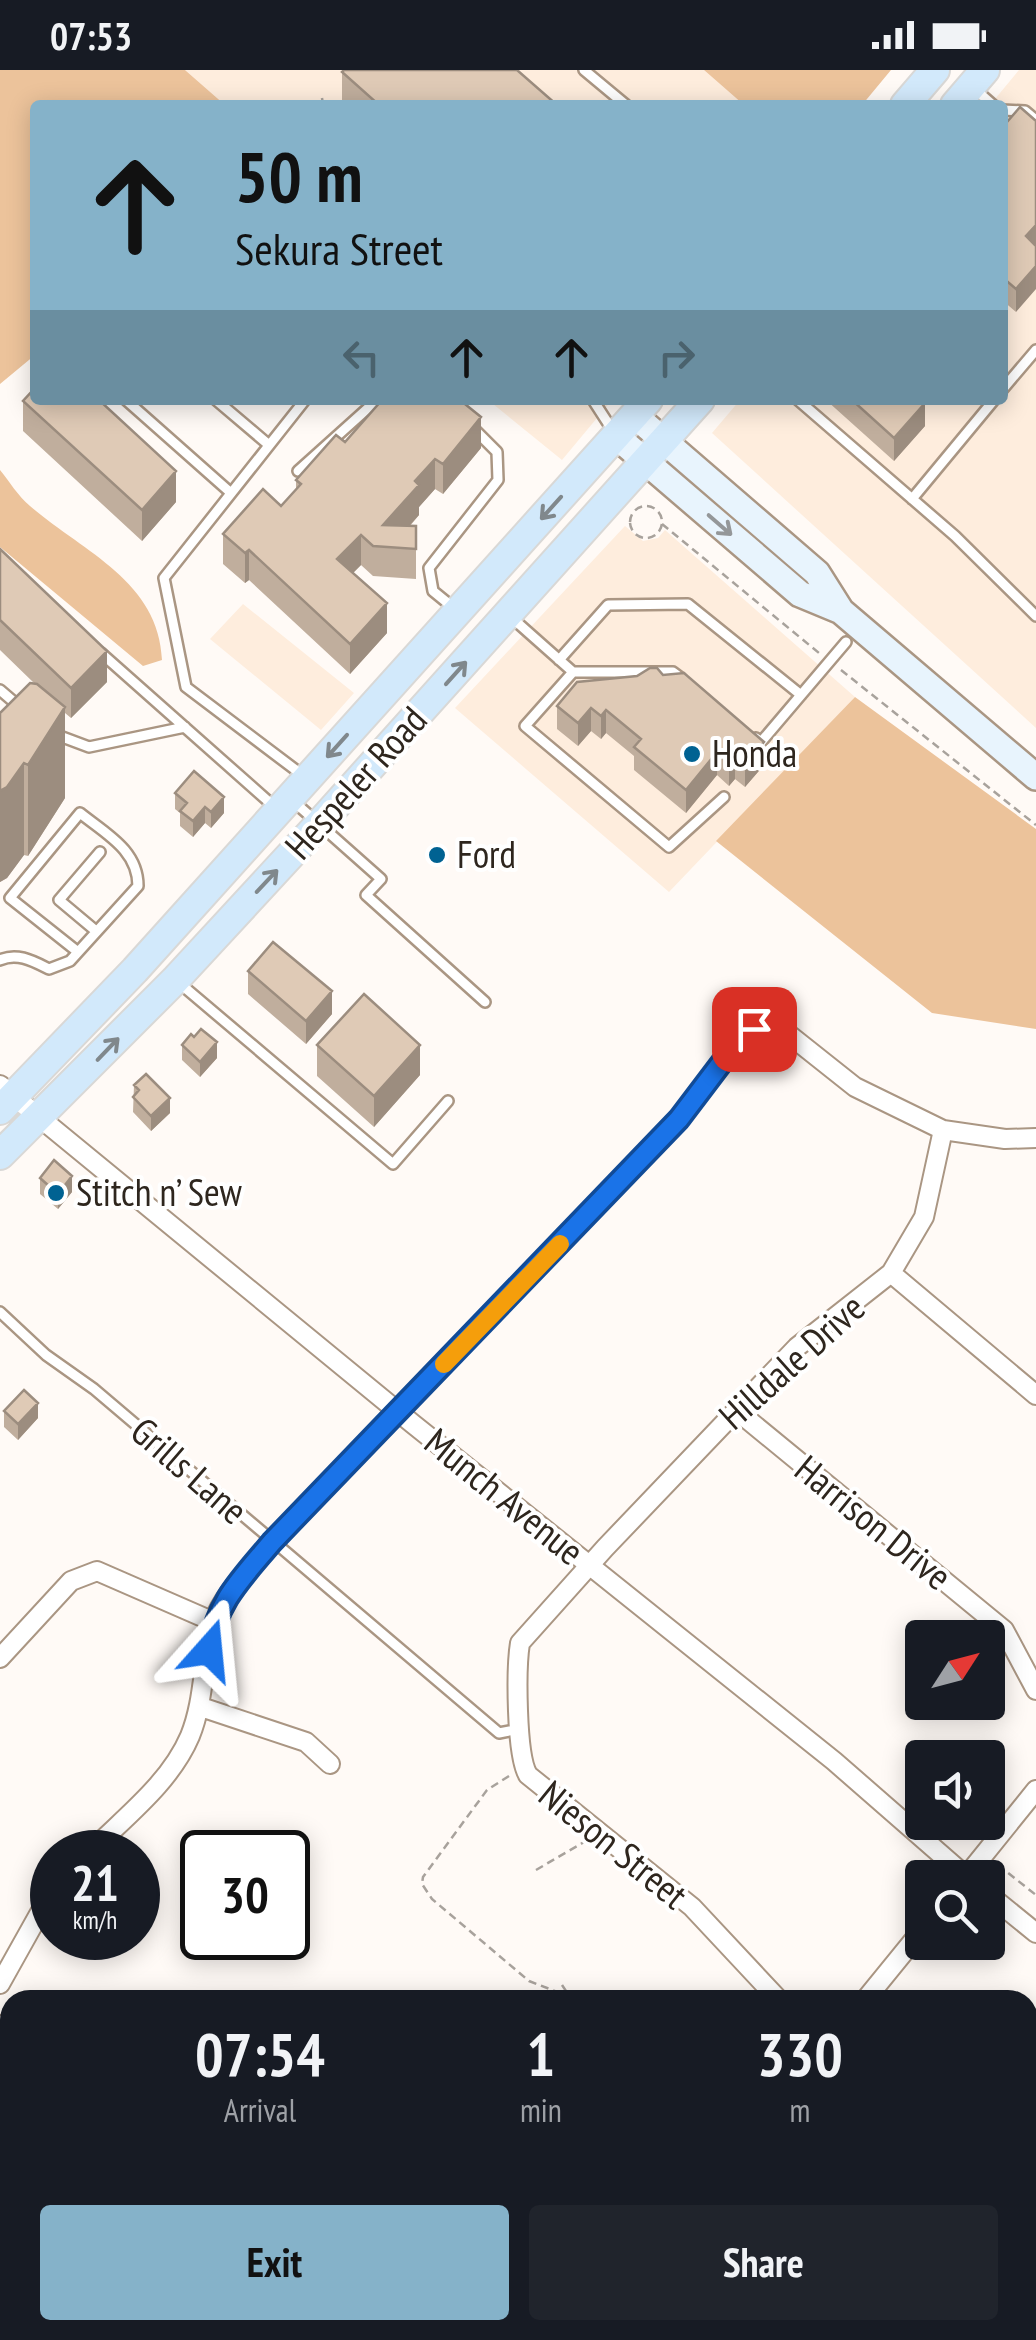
<!DOCTYPE html>
<html lang="en">
<head>
<meta charset="utf-8">
<style>
  :root { --surface:#171b24; --page:#20242c; --text:#f1f3f6; --muted:#9ea1a6; --accent:#85b2c9 }
  body { margin:0; font-family:"PT Sans Narrow",sans-serif; background:var(--page); color:var(--text); height:100vh; display:flex; flex-direction:column; font-size:38px; white-space:nowrap }
  * { box-sizing:border-box; margin:0 }
  p { font-size:32px; color:var(--muted) }
  .icon { flex:none; width:55px; height:55px; fill:none; stroke:currentColor; stroke-width:2; stroke-linecap:round; stroke-linejoin:round }
  .map { position:relative; flex:1; overflow:hidden }
  .side { position:absolute; left:0px; top:1920px; width:1038px; height:350px; display:flex; flex-direction:column; background:var(--surface); border-radius:30px 30px 0 0; box-shadow:0 5px 25px #0003 }
  .side>* { flex:none }
  .guide { position:absolute; left:30px; top:30px; width:978px; height:305px; border-radius:10px; box-shadow:0 5px 25px #0003; background:#85b2c9; color:#111; overflow:hidden }
  .needle { width:65px; rotate:54deg }
  .buttons { position:absolute; left:905px; top:1550px; display:grid; gap:20px }
  .buttons a { display:grid; place-items:center; width:100px; height:100px; border-radius:10px; background:var(--surface); box-shadow:0 5px 25px #0003; font-size:50px }
  .speed { position:absolute; left:30px; top:1760px; display:flex; gap:20px; font-size:50px; font-weight:700; text-align:center }
  .speed>* { display:grid; place-content:center; width:130px; height:130px; border-radius:50%; background:var(--surface); box-shadow:0 5px 25px #0003; line-height:1 }
  .speed small { font-size:25px; font-weight:400 }
  .speed .limit { border:5px solid #111; border-radius:15px; background:#fff; color:#111 }
  .pin { position:absolute; display:grid; place-items:center; width:85px; height:85px; color:#fff; margin:-42px; border-radius:20px; box-shadow:0 5px 15px #0006 }
  .me { position:absolute; width:110px; margin:-55px; rotate:18deg; stroke-linejoin:round; filter:drop-shadow(0 0 8px #0008) }
  .turn { display:flex; align-items:center; gap:35px; height:210px; padding:0 40px; font-size:45px }
  .turn .icon { width:130px; height:130px; stroke-width:2.5 }
  .turn b { display:block; font-size:70px; line-height:85px }
  .lanes { display:flex; align-items:center; height:95px; padding:0 40px; background:#0003; justify-content:center; gap:50px; direction:ltr }
  .lanes .off { opacity:.35 }
  .eta { display:flex; justify-content:space-evenly; align-items:center; height:170px; text-align:center }
  .eta b { font-size:60px; font-weight:600; line-height:70px }
  .primary-button { display:flex; gap:20px; margin-top:auto; padding:20px 40px }
  .primary-button a { flex:1; height:115px; border-radius:10px; background:var(--accent); color:#111; font-size:40px; font-weight:600; line-height:115px; text-align:center }
  .primary-button a+a { background:var(--page); color:var(--text) }
  .status { display:flex; justify-content:space-between; align-items:center; height:70px; padding:0 50px; background:var(--surface); direction:ltr }
  .status svg { height:28px; fill:currentColor }
  .map>svg:first-child { display:block }
</style>
</head>
<body>
<div class="status"><b>07:53</b><svg viewBox="0 0 49 12"><path d="M0 12V9h3v3zM5 12V6h3v6zM10 12V3h3v9zM15 12V0h3v12zM26 1h20v11H26zM47 4h2v5h-2z"/></svg></div>
<div class="map">
<svg width="1036" height="2270" viewBox="0 0 1036 2270">
  <rect width="100%" height="100%" fill="#fffaf6"/>
  <path fill="#feeddd" d="M185 0H704L744 35H225Z
    M1019 0H1036V658L712 363 740 330H1002V35H990Z
    M488 330H612L562 390Z
    M625 456 643 471 658 468 665 460 855 627 669 822 455 638Z
    M243 534 354 623 321 660 210 569Z"/>
  <path fill="#ecc39b" d="M0 0H185L225 35H35V285L0 314Z
    M704 0H891L862 35H744Z
    M0 400C9 411 18 426 30 436 82 481 159 511 162 590L143 596 0 477Z
    M855 627 1036 759V959L932 943 716 771Z
    M75 2260H246L238 2270H67Z"/>
  <g fill="none" stroke-linecap="round" stroke-linejoin="round">
    <g stroke="#aa9683" stroke-width="14">
      <path id="lane" d="M584 0 626 35
        M976 20 993 35
        M1002 40 1025 41 1036 50
        M1002 320 1036 280
        M126 330 231 423
        M216 330 269 375
        M305 330 164 508 186 617 305 707
        M593 330 613 361
        M798 330 955 466 1036 546
        M298 401 377 330
        M912 429 994 330
        M455 539 433 521 429 498 498 410 497 382 474 359
        M511 547 573 602
        M101 583 277 739
        M559 590 608 535 688 534 801 625
        M681 608 673 602H573L525 656 669 777 724 727
        M0 620 21 638
        M57 665 89 677 185 657
        M756 668 761 672 846 572
        M292 730 381 809 366 825 485 932
        M96 861 59 830 100 782
        M0 890C17 882 33 891 49 899L70 891 138 816C138 780 106 764 80 743L10 828 78 882
        M177 911 393 1094 448 1031
        M0 1242 46 1285 94 1319 499 1663 520 1659
        M0 2222 10 2212"/>
    </g>
    <g stroke="#aa9683" stroke-width="22">
      <path id="street" d="M0 1015 413 1354 834 1691 968 1808
        M891 1203 1036 1325
        M736 1340 1004 1560 1036 1620
        M0 1588 71 1511 97 1501 214 1552
        M201 1637 306 1672 330 1694
        M90 1782C125 1747 170 1713 190 1666 205 1629 202 1591 213 1553 223 1523 252 1497 272 1473L679 1049 725 987 755 959 787 963 855 1017 943 1060 1005 1069 1036 1068
        M965 1808 1036 1720
        M988 1824 1036 1863
        M0 1914 52 1821
        M779 1930 692 1837 528 1705C516 1685 516 1598 520 1573L605 1478 797 1277 891 1203 924 1147 943 1060
        M865 1930 922 1860
        M0 1955 10 1963
        M1028 2095 1036 2083
        M302 2260 314 2270
        M675 2260 686 2270
        M387 2270 395 2260
        M803 2270 817 2260"/>
    </g>
    <g stroke="#aa9683" stroke-width="30">
      <path id="secondary" d="M634 345 817 503 841 541 1036 707
        M616 366 800 524 841 541"/>
    </g>
    <g stroke="#d9d8d6" stroke-width="32">
      <path id="primary" d="M905 35 935 0
        M955 35 985 0
        M0 1040 135 900 648 330
        M0 1085 175 910 320 753 700 330"/>
    </g>
    <path stroke="#a8a29c" stroke-width="2.5" stroke-dasharray="8 5" stroke-linecap="butt" d="M322 28 323 35
      M630 452a16 16 0 1 1 32 0a16 16 0 1 1-32 0Z
      M662 454 819 583
      M841 600 1036 755
      M509 1706 487 1720 423 1807 422 1814 432 1829 529 1911 560 1923 566 1921
      M998 1795 1036 1825
      M536 1800 584 1772
      M562 1915 572 1930
      M95 2270 122 2260
      M188 2270 199 2260"/>
    <use href="#lane" stroke="#fff" stroke-width="9"/>
    <use href="#street" stroke="#fff" stroke-width="18"/>
    <use href="#secondary" stroke="#e8f4fd" stroke-width="25"/>
    <use href="#primary" stroke="#d2e9fb" stroke-width="28"/>
  </g>
  <path fill="#c0ae9d" d="M342 2 557 35H345L342 32Z
    M1020 37 1016 242 1002 230V47L1007 52Z
    M826 330H922L925 356 894 391Z
    M23 331 176 432 142 471 23 361Z
    M345 372 481 378 443 424 435 419 419 437V445L410 456H416V509L373 506 361 495 353 503 387 563 350 604 249 510 245 513 223 494V464L281 436 296 420V410Z
    M0 479 107 612 71 648 65 643V728L28 786 24 785 7 808 0 812V643L35 614 0 580Z
    M663 605 764 695 745 717 735 709 729 716 717 705 686 743 634 700V686L606 663 601 669 591 661 578 676 557 659V636Z
    M175 723 224 743 211 758 205 753 193 767 180 756V743L175 739Z
    M248 901 332 944 306 974 248 924Z
    M182 975 217 988 200 1007 182 990Z
    M317 975 420 1005 374 1057 317 1006Z
    M134 1015 170 1043 151 1061 133 1042Z
    M40 1108 72 1122 58 1139 40 1124Z
    M4 1341 38 1348 18 1370 4 1357Z"/>
  <path fill="#9c8d7f" d="M1036 155V178L1026 166Z
    M1036 196V219L1016 242V219Z
    M925 333V356L894 391V368Z
    M481 347V378L443 424V394Z
    M435 389V419L419 437V445L390 477 383 455 415 411Z
    M176 401V432L142 471V440Z
    M361 465V495L337 519V489Z
    M249 480V510L245 513V483Z
    M387 533V563L350 604V574Z
    M107 581V612L71 648V618Z
    M65 637V728L28 786V695Z
    M591 638V661L578 676V653Z
    M606 640V663L601 669V646Z
    M764 672V695L745 717V694Z
    M717 682V705L686 743V720Z
    M735 686V709L729 716V693Z
    M24 693V785L7 808 0 812V721Z
    M224 727V743L211 758V742Z
    M205 737V753L193 767V751Z
    M332 921V944L306 974V951Z
    M217 972V988L200 1007V992Z
    M420 975V1005L374 1057V1026Z
    M170 1028V1043L151 1061V1046Z
    M72 1106V1122L58 1139V1124Z
    M38 1333V1348L18 1370V1354Z
    M10 2158V2173L0 2179V2163Z
    M28 2260H43L33 2270H19Z"/>
  <path fill="#dfcab6" stroke="#9c8d7f" stroke-width="2.5" d="M344 0H517L557 35H379L342 2Z
    M1020 37 1036 51V155L1026 166 1036 176V196L1016 219 1002 207V47L1007 52Z
    M35 318V330H99L176 401 142 440 23 331Z
    M382 330H460L481 347 443 394 435 389 415 411 419 415 383 455 416 456V479L373 476 361 465 337 489 387 533 350 574 249 480 245 483 223 464 263 419 281 436 301 414 296 410 336 365 345 372Z
    M852 330H922L925 333 894 368Z
    M0 479 107 581 71 618 0 550Z
    M650 598H657L663 605 684 603 764 672 745 694 735 686 729 693 717 682 686 720 634 677 641 669 606 640 601 646 591 638 578 653 557 636 577 612 637 606Z
    M30 613 37 614 65 637 28 695 24 693 7 717 0 721V643Z
    M194 701 224 727 211 742 205 737 193 751 180 741 187 733 175 723Z
    M273 872 332 921 306 951 248 901Z
    M364 924 420 975 374 1026 317 975Z
    M201 959 217 972 200 992 182 975 191 964 194 967Z
    M146 1004 170 1028 151 1046 133 1027 139 1020 134 1015Z
    M54 1090 72 1106 58 1124 40 1108Z
    M24 1320 38 1333 18 1354 4 1341Z
    M6 2124 10 2132V2158L0 2163V2127Z
    M10 2233V2260H28L19 2270H4L0 2262V2244Z"/>
  <defs><path id="oneway-shaft" d="M-6 0H5M1.5-3L5.5 0L1.5 3" fill="none" stroke-width="1.6" stroke-linecap="round" stroke-linejoin="round" transform="scale(2.5)"/></defs>
  <g stroke="#80888c">
    <use href="#oneway-shaft" transform="translate(551 438) rotate(132)"/>
    <use href="#oneway-shaft" transform="translate(456 603) rotate(-48)"/>
    <use href="#oneway-shaft" transform="translate(337 676) rotate(132)"/>
    <use href="#oneway-shaft" transform="translate(267 811) rotate(-47)"/>
    <use href="#oneway-shaft" transform="translate(108 979) rotate(-46)"/>
  </g>
  <use stroke="#949799" href="#oneway-shaft" transform="translate(720 455) rotate(41)"/>
  <g fill="none" stroke-linecap="round" stroke-linejoin="round">
    <g stroke="#114b97" stroke-width="25">
      <path id="route" d="M209 1580C216 1532 242 1508 272 1472L679 1049 726 987 754 959"/>
    </g>
    <use href="#route" stroke="#1a73e8" stroke-width="18"/>
    <path stroke="#f59e0b" stroke-width="18" d="M444 1294 560 1174"/>
  </g>
  <g fill="#006292" stroke="#fff" stroke-width="4">
    <circle cx="692" cy="684" r="10"/>
    <circle cx="437" cy="785" r="10"/>
    <circle cx="56" cy="1123" r="10"/>
  </g>
  <g text-anchor="middle" stroke-width="8" stroke-linejoin="round" paint-order="stroke">
    <g font-size="38" fill="#2e261e" stroke="#fff" text-anchor="start">
      <text x="712" y="697">Honda</text>
      <text x="457" y="798">Ford</text>
      <text x="76" y="1136">Stitch n’ Sew</text>
    </g>
    <g font-size="38" fill="#2e261e" stroke="#fff">
      <text transform="translate(356 713) rotate(-48)" y="13">Hespeler Road</text>
      <text transform="translate(792 1292) rotate(-42)" y="13">Hilldale Drive</text>
      <text transform="translate(189 1401) rotate(41)" y="13">Grills Lane</text>
      <text transform="translate(504 1427) rotate(39)" y="13">Munch Avenue</text>
      <text transform="translate(873 1453) rotate(39)" y="13">Harrison Drive</text>
      <text transform="translate(613 1775) rotate(39)" y="13">Nieson Street</text>
    </g>
  </g>
</svg>
<div class="buttons">
<a><svg class="needle" viewBox="-14 -14 28 28"><path d="M0-13l5 13h-10z" fill="#e53935"/><path d="M0 13l5-13h-10z" fill="#9ea1a6"/></svg></a>
<a><svg class="icon" aria-label="sound" viewBox="0 0 24 24"><path d="M4 9h4l5-4v14l-5-4H4zM17 9q2 3 0 6"/></svg></a>
<a><svg class="icon" aria-label="search" viewBox="0 0 24 24"><circle cx="10" cy="10" r="6"/><path d="M15 15l6 6"/></svg></a>
</div>
<div class="speed"><div>21<small>km/h</small></div><div class="limit">30</div></div>
<div class="pin" style="left:754px;top:959px;background:#d93025"><svg class="icon" aria-label="arrive" viewBox="0 0 24 24"><path d="M6 21V4h12l-3 4 3 4H6"/></svg></div>
<svg class="me" style="left:209px;top:1580px" viewBox="-20 -20 40 40"><path d="M0-17L14 15 0 8-14 15z" fill="#1a73e8" stroke="#fff" stroke-width="4"/></svg>
<div class="guide">
<div class="turn"><svg class="icon" aria-label="ahead" viewBox="0 0 24 24"><path d="M12 20V5M6 11l6-6 6 6"/></svg><div><b>50 m</b>Sekura Street</div></div>
<div class="lanes"><svg class="icon off" aria-label="left" viewBox="0 0 24 24"><path d="M17 20v-9H6M10 6l-5 5 5 5"/></svg><svg class="icon" aria-label="ahead" viewBox="0 0 24 24"><path d="M12 20V5M6 11l6-6 6 6"/></svg><svg class="icon" aria-label="ahead" viewBox="0 0 24 24"><path d="M12 20V5M6 11l6-6 6 6"/></svg><svg class="icon off" aria-label="right" viewBox="0 0 24 24"><path d="M7 20v-9h11M14 6l5 5-5 5"/></svg></div>
</div>
<section class="side">
<div class="eta">
<div><b>07:54</b><p>Arrival</p></div>
<div><b>1</b><p>min</p></div>
<div><b>330</b><p>m</p></div>
</div>
<div class="primary-button"><a>Exit</a><a>Share</a></div>
</section>
</div>
</body>
</html>
